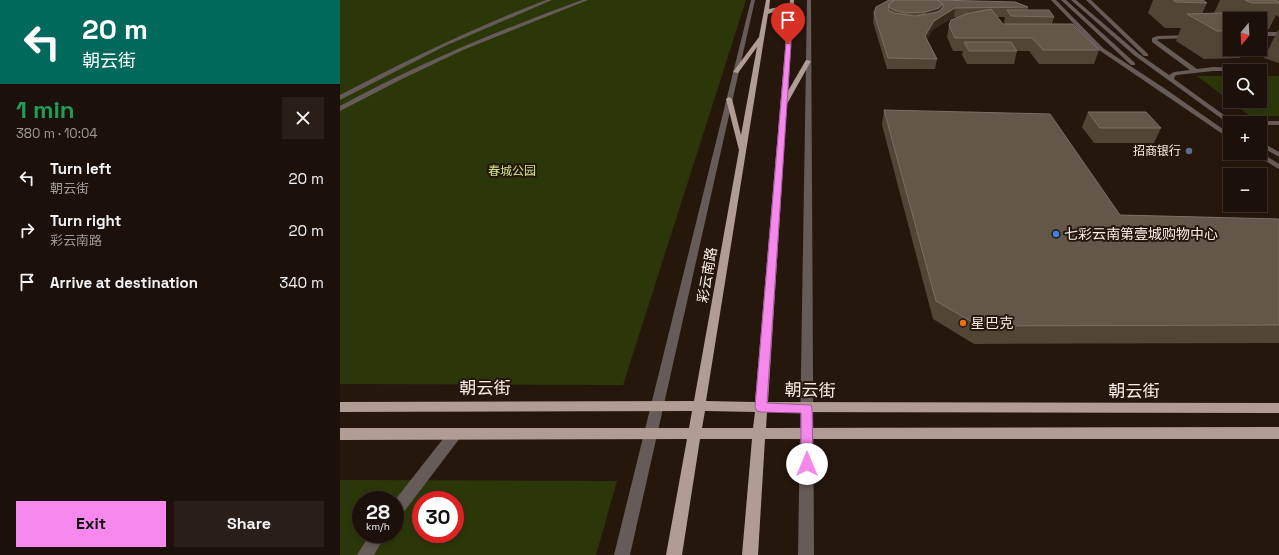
<!DOCTYPE html>
<html lang="en">
<head>
<meta charset="utf-8">
<style>
  :root { --surface:#1c110a; --page:#291f18; --text:#f1f3f6; --muted:#a09d9c; --line:#3a312b; --accent:#f688ed }
  body { margin:0; font-family:"Space Grotesk","Noto Sans SC",sans-serif; background:var(--page); color:var(--text); height:100vh; display:flex; flex-direction:column; font-size:15px; white-space:nowrap }
  * { box-sizing:border-box; margin:0 }
  p { font-size:13px; color:var(--muted) }
  .icon { flex:none; width:22px; height:22px; fill:none; stroke:currentColor; stroke-width:2; stroke-linecap:round; stroke-linejoin:round }
  .map { position:relative; flex:1; overflow:hidden }
  .panel { display:flex; flex-direction:column; background:var(--surface); width:340px }
  .panel>* { flex:none }
  .banner { background:#00695c; color:#fff; overflow:hidden }
  .needle { width:26px; rotate:198deg }
  .controls { position:absolute; left:883px; top:12px; display:grid; gap:8px }
  .controls a { display:grid; place-items:center; width:44px; height:44px; border-radius:0px; background:var(--surface); box-shadow:0 2px 6px #0003,0 0 0 1px var(--line); font-size:20px }
  .speed { position:absolute; left:12px; top:491px; display:flex; gap:8px; font-size:20px; font-weight:700; text-align:center }
  .speed>* { display:grid; place-content:center; width:52px; height:52px; border-radius:50%; background:var(--surface); box-shadow:0 2px 6px #0003,0 0 0 1px var(--line); line-height:1 }
  .speed small { font-size:10px; font-weight:400 }
  .speed .limit { border:6px solid #d22; background:#fff; color:#111 }
  .pin { position:absolute; display:grid; place-items:center; width:34px; height:34px; color:#fff; margin:-41px -17px; border-radius:50% 50% 50% 0; rotate:-45deg; box-shadow:0 0 4px #0007 }
  .pin .icon { rotate:45deg }
  .me { position:absolute; width:44px; margin:-22px; rotate:0deg; stroke-linejoin:round; filter:drop-shadow(0 0 3px #0008) }
  .turn { display:flex; align-items:center; gap:14px; height:84px; padding:0 16px; font-size:18px }
  .turn .icon { width:52px; height:52px; stroke-width:2.5 }
  .turn b { display:block; font-size:28px; line-height:34px }
  .round { display:grid; place-items:center; flex:none; width:42px; height:42px; border-radius:0px; background:var(--page) }
  .head { display:flex; align-items:center; justify-content:space-between; height:68px; padding:0 16px }
  h1 { font-size:24px; font-weight:600; line-height:30px; color:#1e9e55 }
  .action { display:flex; gap:8px; margin-top:auto; padding:8px 16px }
  .action a { flex:1; height:46px; border-radius:0px; background:var(--accent); color:#111; font-size:16px; font-weight:600; line-height:46px; text-align:center }
  .action a+a { background:var(--page); color:var(--text) }
  ul { padding:0; list-style:none }
  li { display:flex; align-items:center; gap:12px; height:52px; padding:0 16px }
  li div { flex:1 }
  li b { display:block; font-size:15px }
  li em { font-style:normal }
  main { display:flex; flex:1; min-height:0 }
  .map>svg:first-child { display:block }
</style>
</head>
<body>
<main>
<section class="panel">
<div class="banner">
<div class="turn"><svg class="icon" aria-label="left" viewBox="0 0 24 24"><path d="M17 20v-9H6M10 6l-5 5 5 5"/></svg><div><b>20 m</b>朝云街</div></div>
</div>
<div class="head"><div><h1>1 min</h1><p>380 m · 10:04</p></div><a class="round"><svg class="icon" aria-label="close" viewBox="0 0 24 24"><path d="M6 6l12 12M18 6L6 18"/></svg></a></div>
<ul>
<li><svg class="icon" aria-label="left" viewBox="0 0 24 24"><path d="M17 20v-9H6M10 6l-5 5 5 5"/></svg><div><b>Turn left</b><p>朝云街</p></div><em>20 m</em></li>
<li><svg class="icon" aria-label="right" viewBox="0 0 24 24"><path d="M7 20v-9h11M14 6l5 5-5 5"/></svg><div><b>Turn right</b><p>彩云南路</p></div><em>20 m</em></li>
<li><svg class="icon" aria-label="arrive" viewBox="0 0 24 24"><path d="M6 21V4h12l-3 4 3 4H6"/></svg><div><b>Arrive at destination</b></div><em>340 m</em></li>
</ul>
<div class="action"><a>Exit</a><a>Share</a></div>
</section>
<div class="map">
<svg width="939" height="555" viewBox="0 0 939 555">
  <rect width="100%" height="100%" fill="#26170d"/>
  <path fill="#2c3709" fill-rule="evenodd" d="M0 0H406L283 385 0 384Z
    M857 76H890V101H920V76H939V116H910Z
    M0 480 277 481 256 555H0ZM21 500H55V534H21ZM81 500H115V534H81Z"/>
  <g fill="none" stroke-linecap="round" stroke-linejoin="round">
    <path fill="#655b58" fill-rule="evenodd" d="M206 0H212L105 46 0 100V95C67 60 135 27 206 0Z
      M242 0H248L123 50 62 79 0 111V106C78 64 159 30 242 0Z
      M411 0H415L290 555H274Z
      M467 0H471L474 555H458Z
      M711 0H716L763 48 824 88 890 134V139L759 50Z
      M721 0H726L795 63V65H791Z
      M731 0H736L799 54 829 75 834 72 850 70 812 42V38L817 36 853 35 854 36 851 38 820 39 817 40 857 69 873 67 902 68 903 69 900 71H873L837 75 835 76 834 79 895 123 889 124 795 56Z
      M746 0H751L808 54V56H804Z
      M920 32H939V36H920Z
      M920 121H939V125H920V123H916Z
      M920 141 939 152V157L920 146Z
      M920 152 939 164V169L912 153Z
      M115 428 120 430 122 434 120 438 60 517 55 519V500L110 430Z
      M30 534H46L34 555H17Z"/>
    <path fill="#af9c94" fill-rule="evenodd" d="M426 0H430L429 9 439 7 449 8 450 0H454L448 91 466 60 471 61 447 104 428 402 939 403V413L427 412 426 428 939 427V439H425L418 555H402L412 439H360L342 555H326L347 439 0 440V428H349L352 411 0 412V402L354 401 399 150 386 99 389 97 392 99 401 135 417 47 398 73 393 72 419 37ZM439 10H445L448 14 415 402 366 401 428 14ZM365 411 415 412 413 428H362Z"/>
  </g>
  <path fill="#514536" fill-rule="evenodd" d="M813 0H863L867 3 862 14H874V13L880 0H939V17L936 15 929 29H920V19H890V49H904L900 58 864 59 836 41 841 28H825L808 13Z
    M617 1 688 7V10L714 17 712 24 759 50 754 64H699L689 51H677L674 64H627L622 55 623 51H613L607 37 609 25 619 17H614L592 30 587 39 597 59 595 69H547L533 22 534 13 536 7ZM657 17H665L664 22 665 24H663Z
    M938 30H939V63L924 58Z
    M544 110 780 215 939 219V343L634 344 593 319 542 125Z
    M748 112 821 128 814 143H754L742 127Z"/>
  <path fill="#382b1e" d="M603 4 615 8 614 17 592 30 584 45V24L586 12Z"/>
  <path fill="#635749" stroke="#7a6f62" d="M549 0H555L549 4 548 10 554 13 575 16 593 13 599 11 603 7V4L597 0 675 2 688 7 615 8 594 21 585 36 597 59 548 58 534 13 536 7Z
    M555 0H597L603 4 599 8 586 12 565 13 554 10 549 7V4Z
    M833 0H863L867 3 836 2Z
    M905 0H935L939 2V3H911Z
    M651 9 663 24H733L759 50H703L692 38H615L609 25 611 20 626 14Z
    M667 10H709L714 17 671 16Z
    M882 13 892 19H890V31H877L847 14Z
    M624 42H671L677 51H629Z
    M544 110 710 114 780 215 939 219V325L639 326 596 301Z
    M748 112H806L821 128H760Z"/>
  <path fill="#f688ed" stroke="#a0589a" d="M446 43 451 44 427 403 471 405 472 408 473 464 471 468 467 470 462 468 461 464V413L421 412 417 411 415 407Z"/>
  <circle fill="#5c6f8a" stroke="#26170d" stroke-width="1.5" cx="849" cy="151" r="4"/>
  <circle fill="#3f7fe0" stroke="#26170d" stroke-width="1.5" cx="716" cy="234" r="4"/>
  <circle fill="#e8710a" stroke="#26170d" stroke-width="1.5" cx="623" cy="323" r="4"/>
  <g text-anchor="middle" stroke-width="4" stroke-linejoin="round" paint-order="stroke">
    <g font-size="12" fill="#f9eee7" stroke="#26170d" text-anchor="end">
      <text x="841" y="155">招商银行</text>
    </g>
    <g font-size="12" fill="#cbe689" stroke="#26170d">
      <text x="172" y="175">春城公园</text>
    </g>
    <g font-size="14" fill="#f9eee7" stroke="#26170d" text-anchor="start">
      <text x="724" y="239">七彩云南第壹城购物中心</text>
      <text x="631" y="328">星巴克</text>
    </g>
    <g font-size="14" fill="#f9eee7" stroke="#26170d">
      <text transform="translate(367 275) rotate(-80)" y="5">彩云南路</text>
    </g>
    <g font-size="17" fill="#f9eee7" stroke="#26170d">
      <text x="145" y="394">朝云街</text>
      <text transform="translate(470 390) rotate(1)" y="6">朝云街</text>
      <text x="794" y="397">朝云街</text>
    </g>
  </g>
</svg>
<div class="controls">
<a><svg class="needle" viewBox="-14 -14 28 28"><path d="M0-13l5 13h-10z" fill="#e53935"/><path d="M0 13l5-13h-10z" fill="#a09d9c"/></svg></a>
<a><svg class="icon" aria-label="search" viewBox="0 0 24 24"><circle cx="10" cy="10" r="6"/><path d="M15 15l6 6"/></svg></a>
<a>+</a>
<a>−</a>
</div>
<div class="speed"><div>28<small>km/h</small></div><div class="limit">30</div></div>
<div class="pin" style="left:448px;top:44px;background:#d93025"><svg class="icon" aria-label="arrive" viewBox="0 0 24 24"><path d="M6 21V4h12l-3 4 3 4H6"/></svg></div>
<svg class="me" style="left:467px;top:464px" viewBox="-20 -20 40 40"><circle r="19" fill="#fff"/><path d="M0-13L10 11 0 6-10 11z" fill="#f688ed"/></svg>
</div>
</main>
</body>
</html>
